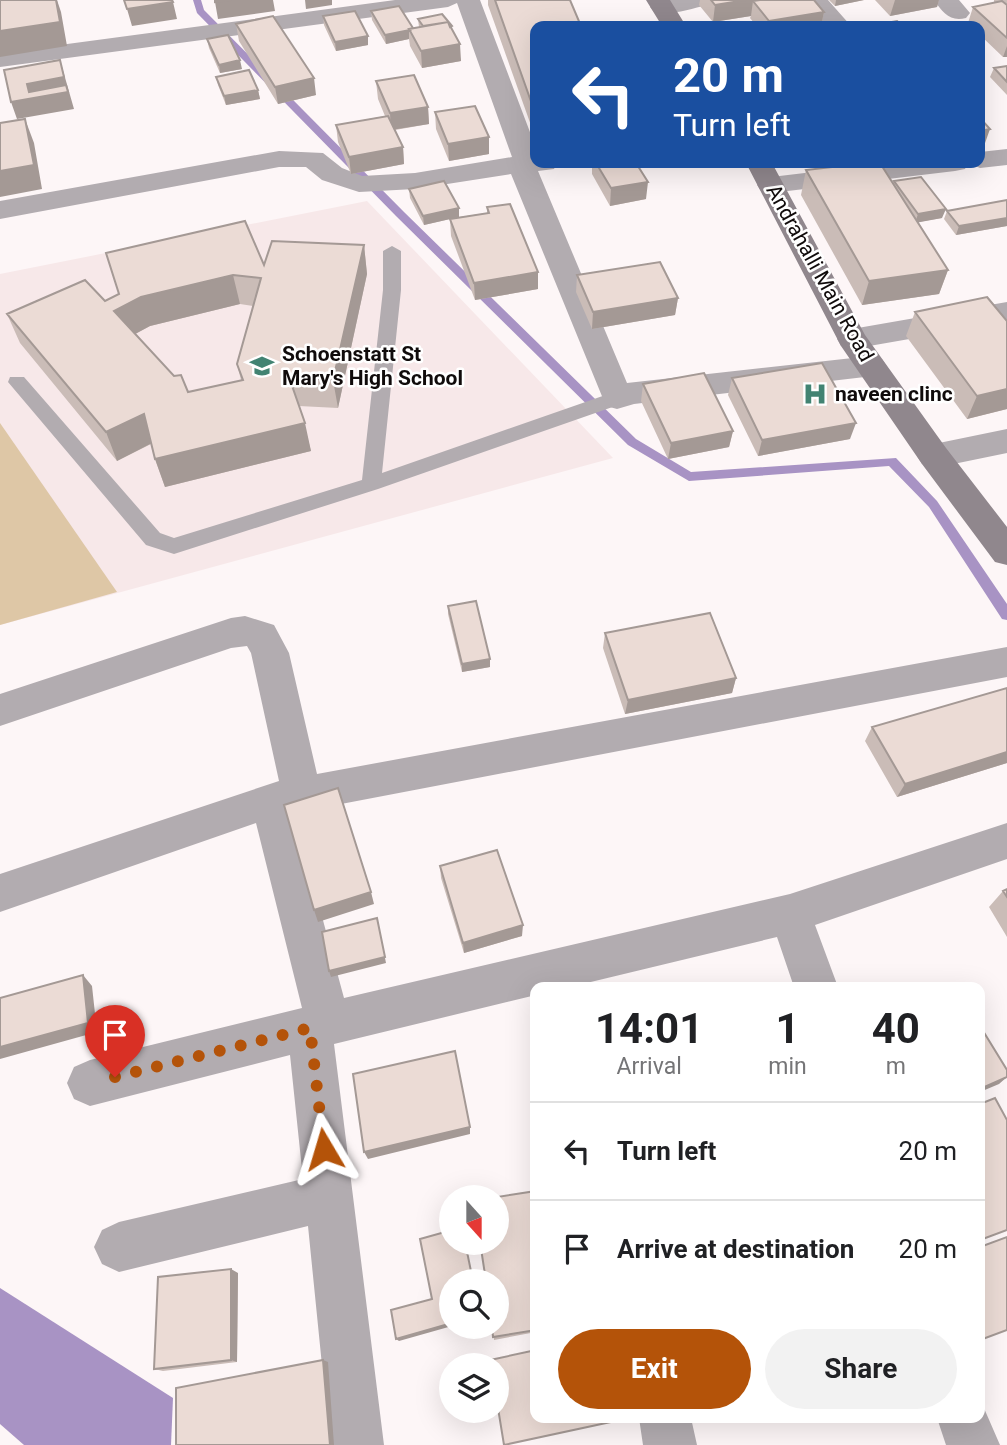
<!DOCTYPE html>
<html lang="en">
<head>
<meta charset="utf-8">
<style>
  :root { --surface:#fff; --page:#f2f2f2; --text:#202124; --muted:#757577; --line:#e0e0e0; --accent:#b45309 }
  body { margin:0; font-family:Roboto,sans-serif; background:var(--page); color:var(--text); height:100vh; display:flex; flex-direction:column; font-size:26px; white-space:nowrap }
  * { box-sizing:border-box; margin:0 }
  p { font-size:23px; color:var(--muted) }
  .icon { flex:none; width:38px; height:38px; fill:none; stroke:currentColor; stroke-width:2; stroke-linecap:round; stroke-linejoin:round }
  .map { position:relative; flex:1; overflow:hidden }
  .details { position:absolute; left:530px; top:982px; width:455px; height:441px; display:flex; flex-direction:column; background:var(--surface); border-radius:14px; box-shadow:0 7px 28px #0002 }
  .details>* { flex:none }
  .banner { position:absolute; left:530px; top:21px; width:455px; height:147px; border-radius:14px; box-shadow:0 7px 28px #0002; background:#1a4fa0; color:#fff; overflow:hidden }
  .needle { width:46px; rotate:159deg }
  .buttons { position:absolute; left:439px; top:1185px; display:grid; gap:14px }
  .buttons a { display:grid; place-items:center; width:70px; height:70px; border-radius:50%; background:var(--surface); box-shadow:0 7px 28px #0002; font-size:35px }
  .pin { position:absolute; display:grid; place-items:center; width:60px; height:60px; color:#fff; margin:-72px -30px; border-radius:50% 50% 50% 0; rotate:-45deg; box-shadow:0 0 7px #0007 }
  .pin .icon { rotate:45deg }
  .me { position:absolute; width:77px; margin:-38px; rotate:353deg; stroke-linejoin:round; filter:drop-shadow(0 0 5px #0008) }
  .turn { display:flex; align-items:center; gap:24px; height:147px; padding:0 28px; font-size:32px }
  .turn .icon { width:91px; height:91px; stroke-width:2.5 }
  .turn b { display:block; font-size:49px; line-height:60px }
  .eta { display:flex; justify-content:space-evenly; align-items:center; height:119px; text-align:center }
  .eta b { font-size:42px; font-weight:700; line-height:49px }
  .cta { display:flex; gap:14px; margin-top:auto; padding:14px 28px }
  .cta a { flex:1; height:80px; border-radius:42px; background:var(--accent); color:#fff; font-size:28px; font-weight:700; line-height:80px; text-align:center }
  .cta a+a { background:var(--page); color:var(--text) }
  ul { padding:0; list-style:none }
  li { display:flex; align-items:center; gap:21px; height:98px; padding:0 28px; border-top:2px solid var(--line) }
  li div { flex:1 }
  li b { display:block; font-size:26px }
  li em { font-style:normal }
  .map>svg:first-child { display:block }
</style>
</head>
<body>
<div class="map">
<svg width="1007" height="1445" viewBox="0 0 1007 1445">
  <rect width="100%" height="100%" fill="#fdf6f7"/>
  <path fill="#f7e8e9" d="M367 201 613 458 0 625V274Z"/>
  <path fill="#dec7a6" d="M0 423 117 592 0 625Z"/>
  <path fill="#a893c4" d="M0 1288 173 1398 171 1445H24L0 1424Z"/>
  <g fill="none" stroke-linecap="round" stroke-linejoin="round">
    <path fill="#a893c4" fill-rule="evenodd" d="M193 0H201L204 10 404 212 636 439 691 472 896 458 937 501 1007 604V620L1002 619 929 507 889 466 689 481 628 445 396 216 197 13Z"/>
    <path fill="#b2acb0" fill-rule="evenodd" d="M392 246 401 251V290L382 473 617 391 624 393 626 398 624 403 378 489 174 554 146 545 8 382 10 377H24L160 533 174 538 362 480 383 290V251Z"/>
    <path fill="#b2acb0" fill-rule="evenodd" d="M395 0H480L536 148V163H557L554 169 538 171 627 383 871 356 882 359 887 367 882 375 634 404 617 409 606 406 511 174 415 189 359 192 322 180 306 167H279L0 219V201L279 151 323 153 342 168 362 176 415 173 512 157 457 3 448 7 0 67V53Z
      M661 0H711L707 5C691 9 670 16 654 12L650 7 654 2Z
      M803 0H828L851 26H826Z
      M934 0H959L970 13 966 18C950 22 943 13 934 0Z
      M1007 149V165L980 168 968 163H980V152Z
      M889 163H968L965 169 955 171 771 193 761 191 757 185 761 179 771 177Z
      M1007 302V322L852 349 841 346 837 339 841 332 852 329Z
      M1007 429V453L934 468 922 464 917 456 922 448 934 444Z
      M245 616 274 625 289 653 317 774 1007 647V677L294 813 344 998 790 894 1007 823V859L815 925 838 987H794L777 937 570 987H536V995L334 1044 384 1445H330L308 1226 119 1272 102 1264 94 1247 102 1230 119 1222 303 1179 290 1055 90 1106 74 1099 67 1083 74 1067 90 1060 302 1008 256 823 0 912V874L279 781 251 653 247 646 231 648 0 726V694L231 618Z
      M980 1399 1000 1445H946L937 1418H980Z
      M639 1418H691L697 1445H643Z"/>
    <path fill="#90878d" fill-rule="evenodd" d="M646 0H670L686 26H662Z
      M746 163H772L865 335 946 448 1007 527V565L995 562 922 464 841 346Z"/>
  </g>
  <path fill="#cabcb7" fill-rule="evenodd" d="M488 0H570L536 26V130L533 131 488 5Z
    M700 0H814L824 12 821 26H739L755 24 750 18 751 16 713 22 699 5Z
    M829 0H864L835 6Z
    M875 0H939L937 7 890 16Z
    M994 0H1007V57H1003L980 35V26H971L968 23 973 7 994 3Z
    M371 11 413 28 419 27 418 19 452 29 461 61 422 68 410 46 409 39 386 44 372 20Z
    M323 16 368 36V45L336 51 324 25Z
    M236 24 316 95 278 104 239 41Z
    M207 39 242 69 220 73 209 48Z
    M1007 66V95L990 77 994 68Z
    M216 77 258 90 260 99 226 105 218 85Z
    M376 81 428 107 429 124 395 130 403 147 404 164 351 174 338 142 336 125 385 116 378 99Z
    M435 112 489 154 449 161 436 129Z
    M592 163H636L646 199 610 206 592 174Z
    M806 170 893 183 894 181 942 218 918 222 948 270 939 294 862 305 801 195Z
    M409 189 459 208V217L487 213V207L538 289 475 300 451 236 450 219 424 225 410 198Z
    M1007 200V226L956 235 944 219 947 211Z
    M364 245 367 274 338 408 299 406 311 451 165 487 155 459 151 444 117 461 20 343 7 314 105 301 264 265ZM240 304 253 306 237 364 241 380 188 392 135 334 150 326Z
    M577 275 678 298 675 315 592 329 576 292Z
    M915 312 1007 321V409L967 419 906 336Z
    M732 378 850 439 758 456 728 395Z
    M643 384 733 431 729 447 668 459 641 401Z
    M448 606 490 667 462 672 448 614Z
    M605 633 736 678 732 693 625 714 603 648Z
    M1007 688V763L897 797 865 741 872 727Z
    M440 866 522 936 464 953 441 878Z
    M1007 889V937L989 907 1003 891Z
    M536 1191V1332L494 1340 492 1326Z
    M238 1273 237 1362 163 1371 154 1369Z"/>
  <path fill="#a49995" d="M56 0H57L61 12 67 46 0 57V31Z
    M231 0H273L275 11 218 19 215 2Z
    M305 0H332V5L306 9Z
    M746 0H766L753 1 751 16 713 22 715 5Z
    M836 0H864L835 6Z
    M895 0H939L937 7 890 16Z
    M173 2 177 19 132 26 127 9Z
    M824 12 821 26H768L769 21Z
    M409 30V39L386 44 385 35Z
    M368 36V45L336 51 335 42Z
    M460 44 461 61 422 68 421 51Z
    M1007 46V57H1003Z
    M60 60 74 109 17 119 11 102 27 84Z
    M240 60 242 69 220 73 219 65Z
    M314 78 316 95 278 104 275 87Z
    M258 90 260 99 226 105 224 96Z
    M428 107 429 124 391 130 390 113Z
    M25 119 34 143 42 189 0 197V171Z
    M990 129 984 146 980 147V131Z
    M489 137V154L449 161 448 144Z
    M403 147 404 164 351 174 349 157Z
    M803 163H833L801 168Z
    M648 182 646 199 610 206 611 188Z
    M459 208V217L424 225 423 216Z
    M946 209 942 218 915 223 918 214Z
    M1007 218V226L956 235 959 226Z
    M364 245 367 274 338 408 333 380Z
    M948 270 939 294 862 305 869 281Z
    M538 272V289L475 300 474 283Z
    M233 275 240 304 150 326 124 340 114 311 141 297Z
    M678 298 675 315 592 329 593 312Z
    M1007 389V409L967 419 977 396Z
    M144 414 154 442 117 461 106 432Z
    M305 423 311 451 165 487 155 459Z
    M856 423 850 439 758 456 762 440Z
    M733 431 729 447 668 459 671 443Z
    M490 659V667L462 672V664Z
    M736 678 732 693 625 714 628 700Z
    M1007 752V763L897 797 905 784Z
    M371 892 374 904 318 922 314 910Z
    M377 918 386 963 331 977 329 971Z
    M523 925 522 936 464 953 463 943Z
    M83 975 92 986 97 1032 0 1059V1047Z
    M1007 1077 999 1084 980 1092V1089Z
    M470 1127V1134L368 1159 364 1152Z
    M231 1269 238 1273 237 1362 231 1360Z
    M452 1323V1326L399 1341 396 1339Z
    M323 1360 328 1362 334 1445H330Z"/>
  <path fill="#ebdbd5" stroke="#a49995" stroke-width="2" fill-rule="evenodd" d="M0 0H56L60 22 0 31Z
    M124 0H172L173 2 127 9Z
    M215 0H231L215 2Z
    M495 0H570L581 26H536V106L533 107Z
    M711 0H746L715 5Z
    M760 0H814L824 12 769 21 753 1Z
    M1002 1 1007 5V38L973 7Z
    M399 6 413 28 409 29 410 30 385 35 371 11Z
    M355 11 368 36 335 42 323 16Z
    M442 14 452 26 450 27 448 22 423 26 418 19Z
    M273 16 314 78 275 87 236 24Z
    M897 21 902 26H869Z
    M448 22 460 44 421 51 409 29Z
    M766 22 770 26H739Z
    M228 35 240 60 219 65 207 39Z
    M60 60 64 77 27 84 29 92 66 85 68 92 11 102 4 70Z
    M1007 66V82L994 68Z
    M249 70 258 90 224 96 216 77Z
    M414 75 428 107 390 113 376 81Z
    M475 106 489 137 448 144 435 112Z
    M388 116 403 147 349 157 336 125Z
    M980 118 990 129 980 131Z
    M25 119 34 165 0 171V123Z
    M596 163H636L648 182 611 188Z
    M867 163H880L948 270 869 281 806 170Z
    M921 177 946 209 918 214 894 181Z
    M444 181 459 208 423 216 409 189Z
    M1007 200V218L959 226 947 211Z
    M510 204 538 272 474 283 450 219 489 213 487 207Z
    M245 221 264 265 272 241 364 245 333 380 289 377 305 423 155 459 144 414 106 432 7 314 85 280 105 301 119 294 106 253ZM233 275 261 278 237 364 243 380 188 392 181 375 174 376 114 311 141 297Z
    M660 262 678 298 593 312 577 275Z
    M987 297 1007 321V389L977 396 915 312Z
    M822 363 856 423 762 440 732 378Z
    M704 373 733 431 671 443 643 384Z
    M476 601 490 659 462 664 448 606Z
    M710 613 736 678 628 700 605 633Z
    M1007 688V752L905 784 872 727Z
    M338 788 371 892 314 910 284 805Z
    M497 850 523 925 463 943 440 866Z
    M1007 889V897L1003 891Z
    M377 918 385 957 329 971 322 932Z
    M83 975 88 1023 0 1047V998Z
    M980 1026 1007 1070V1077L980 1089Z
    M455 1051 470 1127 364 1152 353 1074Z
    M995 1098 1007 1120V1230L980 1240V1104Z
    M536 1191V1330L493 1337 492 1326H497V1281H486L480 1242H497V1197Z
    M452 1230V1242H465L473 1281H452V1323L396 1339 391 1310 432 1299 420 1239Z
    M1007 1237V1330L980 1340V1247Z
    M231 1269V1360L154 1369 158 1277Z
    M536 1350V1418H619L620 1420 504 1445 497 1402V1365H491L490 1360Z
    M323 1360 330 1445H176V1388Z"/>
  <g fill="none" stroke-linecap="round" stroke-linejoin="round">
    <path stroke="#b45309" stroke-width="12" stroke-dasharray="0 21.6" d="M115 1077 310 1028 324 1149"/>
  </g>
  <defs>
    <g id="school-bare" transform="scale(1.89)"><path d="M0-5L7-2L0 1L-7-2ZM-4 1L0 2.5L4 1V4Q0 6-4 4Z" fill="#428372" stroke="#fff" stroke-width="2.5" paint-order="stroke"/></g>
    <g id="hospital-bare" transform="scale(1.89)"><path d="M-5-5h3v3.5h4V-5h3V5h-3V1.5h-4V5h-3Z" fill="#428372" stroke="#fff" stroke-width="2.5" paint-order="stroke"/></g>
  </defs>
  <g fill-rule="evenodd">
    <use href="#school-bare" x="262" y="366"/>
    <use href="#hospital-bare" x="815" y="394"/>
  </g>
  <g text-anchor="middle" stroke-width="5" stroke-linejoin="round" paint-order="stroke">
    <g font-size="21" fill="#100b0b" stroke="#fff">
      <text transform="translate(820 273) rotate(61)" y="7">Andrahalli Main Road</text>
    </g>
    <g font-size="21" font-weight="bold" fill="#100b0b" stroke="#fff" text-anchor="start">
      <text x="282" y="361">Schoenstatt St<tspan x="282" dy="24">Mary's High School</tspan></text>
      <text x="835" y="401">naveen clinc</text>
    </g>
  </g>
</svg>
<div class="buttons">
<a><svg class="needle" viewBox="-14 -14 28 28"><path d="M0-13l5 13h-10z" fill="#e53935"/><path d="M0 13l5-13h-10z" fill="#757577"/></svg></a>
<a><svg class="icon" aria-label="search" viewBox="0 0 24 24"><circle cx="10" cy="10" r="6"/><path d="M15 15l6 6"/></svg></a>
<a><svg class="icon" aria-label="layers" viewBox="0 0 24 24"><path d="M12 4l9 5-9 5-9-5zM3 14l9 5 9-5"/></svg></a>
</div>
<div class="pin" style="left:115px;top:1077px;background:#d93025"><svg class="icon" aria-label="arrive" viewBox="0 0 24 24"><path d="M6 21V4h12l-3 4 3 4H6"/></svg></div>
<svg class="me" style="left:324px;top:1149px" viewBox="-20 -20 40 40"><path d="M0-17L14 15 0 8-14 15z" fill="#b45309" stroke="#fff" stroke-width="4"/></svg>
<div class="banner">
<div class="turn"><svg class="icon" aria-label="left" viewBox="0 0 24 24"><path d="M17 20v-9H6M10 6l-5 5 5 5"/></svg><div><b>20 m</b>Turn left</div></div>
</div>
<section class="details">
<div class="eta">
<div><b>14:01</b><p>Arrival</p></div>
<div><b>1</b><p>min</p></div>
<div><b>40</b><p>m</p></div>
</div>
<ul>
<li><svg class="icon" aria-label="left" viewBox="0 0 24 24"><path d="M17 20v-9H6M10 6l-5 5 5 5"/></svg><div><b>Turn left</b></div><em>20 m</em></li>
<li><svg class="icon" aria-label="arrive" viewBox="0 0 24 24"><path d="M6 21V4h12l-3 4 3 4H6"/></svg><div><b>Arrive at destination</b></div><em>20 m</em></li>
</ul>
<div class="cta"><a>Exit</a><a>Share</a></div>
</section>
</div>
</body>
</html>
